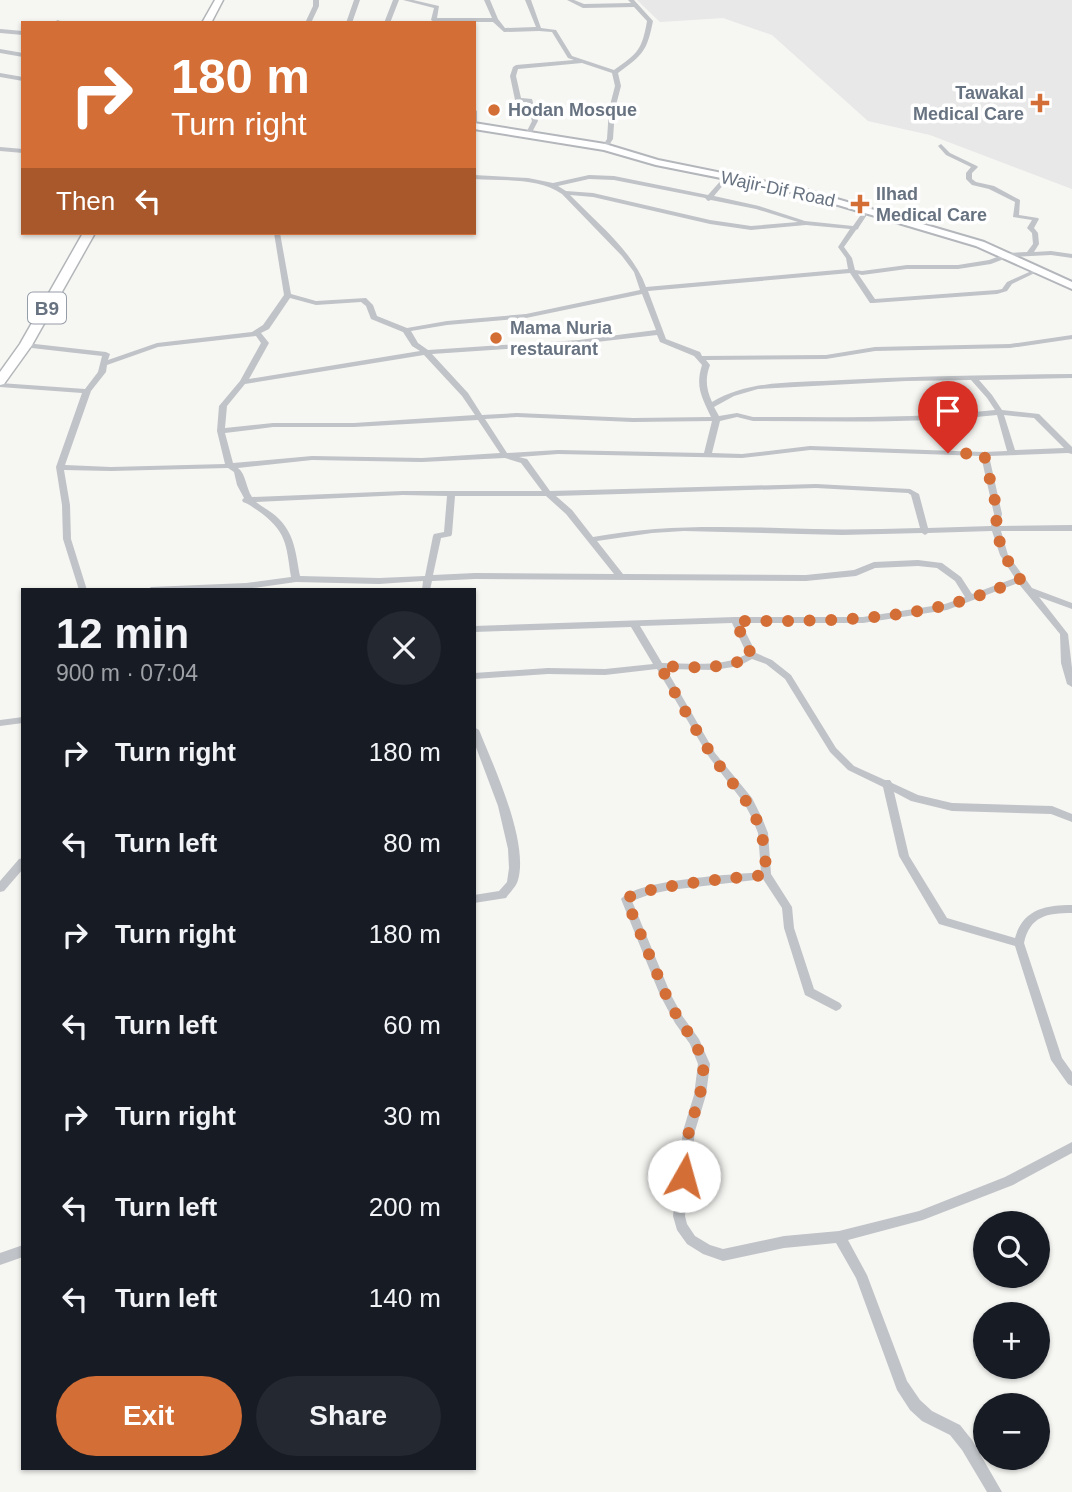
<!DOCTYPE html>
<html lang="en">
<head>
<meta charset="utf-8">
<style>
  :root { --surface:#171b24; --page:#242831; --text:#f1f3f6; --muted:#9ea1a6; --accent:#d36e36 }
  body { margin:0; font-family:Helvetica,sans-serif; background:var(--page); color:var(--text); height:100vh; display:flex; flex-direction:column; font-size:26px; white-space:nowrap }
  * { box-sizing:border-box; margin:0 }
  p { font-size:23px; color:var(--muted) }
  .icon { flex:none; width:38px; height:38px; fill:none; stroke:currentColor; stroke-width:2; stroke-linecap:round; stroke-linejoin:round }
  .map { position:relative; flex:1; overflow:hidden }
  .side { position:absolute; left:21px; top:588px; width:455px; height:882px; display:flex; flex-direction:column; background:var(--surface); border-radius:0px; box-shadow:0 2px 5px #0004 }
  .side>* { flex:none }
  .banner { position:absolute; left:21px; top:21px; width:455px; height:214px; border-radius:0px; box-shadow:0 2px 5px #0004; background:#d36e36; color:#fff; overflow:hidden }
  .tools { position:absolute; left:973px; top:1211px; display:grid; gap:14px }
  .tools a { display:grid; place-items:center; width:77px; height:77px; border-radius:50%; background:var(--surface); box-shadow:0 2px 5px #0004; font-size:35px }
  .pin { position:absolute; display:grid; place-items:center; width:60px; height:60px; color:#fff; margin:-72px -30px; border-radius:50% 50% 50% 0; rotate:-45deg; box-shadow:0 0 7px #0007 }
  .pin .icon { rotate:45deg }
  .me { position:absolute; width:77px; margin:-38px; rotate:7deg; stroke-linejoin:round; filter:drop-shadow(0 0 5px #0008) }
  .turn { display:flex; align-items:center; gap:24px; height:147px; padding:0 35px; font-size:32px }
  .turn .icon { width:91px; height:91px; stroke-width:2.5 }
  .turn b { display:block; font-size:49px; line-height:60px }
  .then { display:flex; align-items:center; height:66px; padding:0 35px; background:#0003; gap:14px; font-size:26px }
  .round { display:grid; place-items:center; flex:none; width:74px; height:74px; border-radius:37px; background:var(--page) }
  .head { display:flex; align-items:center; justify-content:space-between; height:119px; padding:0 35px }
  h1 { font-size:42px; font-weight:700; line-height:52px }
  .action { display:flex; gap:14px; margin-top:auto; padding:14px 35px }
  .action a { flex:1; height:80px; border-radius:42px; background:var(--accent); color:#fff; font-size:28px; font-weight:700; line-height:80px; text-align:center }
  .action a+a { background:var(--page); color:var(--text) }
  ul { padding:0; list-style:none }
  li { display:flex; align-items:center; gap:21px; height:91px; padding:0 35px }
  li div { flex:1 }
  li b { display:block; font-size:26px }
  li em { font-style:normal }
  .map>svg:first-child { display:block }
</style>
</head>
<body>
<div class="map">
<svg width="1072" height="1492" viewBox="0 0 1072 1492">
  <rect width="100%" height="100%" fill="#f6f6f3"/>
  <path fill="#e7e8e7" d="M637 0H1072V189L930 135 868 121 772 35 723 18 660 22Z"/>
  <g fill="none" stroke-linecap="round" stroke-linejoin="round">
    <g stroke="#b3b6bb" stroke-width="4">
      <path id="secondary" d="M474 123 605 144 658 160 806 190 984 242 1072 282V289L976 246 801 194 656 165 604 150 474 129Z"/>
    </g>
    <g stroke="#b3b6b9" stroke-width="3">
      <path id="trunk" d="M215 0H223L211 23H202Z
        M83 233H95L32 345 4 384 0 385V372L20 344Z"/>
    </g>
    <path fill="#c0c3c7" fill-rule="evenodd" d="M313 0H319V6L311 23H305L313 6Z
      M354 0H360L352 23H346Z
      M393 0H399L390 23H384Z
      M403 0H413L439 6 437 18H492L484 0H490L498 19 505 28 536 27 525 0H531L541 28 556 30 572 56 614 70C638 53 642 50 647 21L634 7 583 8 567 0H574L584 4 631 3 628 0H634L653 21C647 51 643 55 618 73L621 86 615 109 613 139 607 148 602 147 607 139 609 109 615 86 612 73 582 63 518 69 516 76 521 98 532 99 538 121 530 136H526L525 135 532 121 527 102H518L515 100 510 76 513 67 516 65 574 60 568 58 552 32 539 31 504 32 493 22H434L431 20 434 8Z
      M57 20 68 23H55Z
      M0 29 23 31V35L0 33Z
      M0 49 23 53V57L0 53Z
      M0 73 23 77V81L0 77Z
      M474 109 477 111V126L474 128Z
      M941 144 950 153 977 166 978 167 972 173V179L976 182 994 186 1020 200 1019 215 1038 218 1039 219 1034 228 1038 233 1039 244 1034 252 1051 251 1072 254V258L1051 255 1009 257 991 264 958 269H907L862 275 858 274 875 299 997 290 1002 289 1007 282 1038 268 1043 269 1012 284 1007 291 997 294 873 303H870L850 273 648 291 666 339 700 352 702 356 826 355 875 347 1010 344 1072 335V339L1010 348 875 351 826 359 706 360 710 365C705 378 706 389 712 402 751 379 798 383 842 380 919 376 995 375 1072 374V378L979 380 992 395 1002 410 1039 414 1072 447V454L1068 453 989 456 1002 514 999 526 1072 525V531H1001L1008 555 1032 588 1072 603V609L1039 597 1068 634 1072 668V687L1067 684 1061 663 1060 634 1018 583 947 610 863 623H741L756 653 772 660 791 675 836 748 854 766 885 780H890L892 783 918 795 952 803 1052 806 1072 814V822L1051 814 952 811 911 801 894 792 909 856 947 918 1015 938C1023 909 1046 905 1072 905V913C1047 913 1030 916 1024 943L1062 1058 1072 1072V1086L1068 1084 1051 1060 1015 946 939 924 899 856 883 787 848 770 830 752 785 679 766 664 752 659 739 666 714 670 666 669 715 753 752 798 762 818 768 833 771 874 792 907 794 928 814 989 840 1003 842 1006 840 1009 836 1011 832 1009 805 995 784 928 782 908 763 879 670 890 651 894 632 901 671 995 683 1017 699 1039 710 1064 706 1095 695 1131 685 1216 687 1224 695 1236 710 1245 723 1249 784 1236 839 1231 919 1211 1005 1177 1072 1142V1153L1013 1185 923 1220 848 1240 867 1275 907 1381 920 1400 932 1411 960 1425 972 1440 1002 1492H987L962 1450 950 1435 922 1421 910 1410 897 1390 856 1278 836 1243 784 1248 723 1261 703 1254 687 1244 677 1230 673 1216 683 1131 694 1095 698 1064 690 1044 675 1023 660 995 621 899C639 879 731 875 761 872L758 833 752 818 744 803 709 757 657 669 605 675 548 674 474 679V673L548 668 605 669 653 664 631 627 474 632V626L735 617H863L945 604 965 597 955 581 937 568 918 566 875 568 856 576 806 581 475 579 432 581 430 590H422L423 581 379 584 296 582 246 589 147 590 151 587 246 583 291 577C286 544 287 531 257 510 252 507 249 504 243 502L242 500 244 498 237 485 234 472 228 468 111 471 64 470 70 505 71 539 87 590H79L63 539 62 505 56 467 82 393 0 387V383L85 389 98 372 102 356 23 347 22 345 26 343 106 352 110 354 108 360 157 343 252 332 263 325 284 295 274 233H280L291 294 316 301 366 298 373 305 377 316 407 328 447 321 526 314 640 290 634 272 622 256 562 194C538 177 503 181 474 179V175L528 178 553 183 589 175 614 176 708 195 724 177 726 176 729 178 714 196 759 206 805 221 853 226 865 209 867 208 870 210 859 227 858 229 856 230 844 247 852 258 855 270 862 271 907 265H958L989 260 1008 253 1027 252 1033 244 1032 233 1027 228 1032 220 1013 217 1015 202 989 189 972 185 966 179V173L971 167 946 155 938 146ZM589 179 614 180 705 198 708 201 711 200 756 209 798 222 751 226 710 220 593 193 566 191 558 186ZM570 195 593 197 710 224 751 230 806 225 850 229 838 247 846 258 848 269 646 287C633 251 596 222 570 195ZM642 294 656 330 579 340 428 350 418 343 411 331 447 325 526 318ZM290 298 316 305 361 302 366 306 371 319 403 332 412 346 420 351 249 379 269 343 261 333 269 329ZM657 335 660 342 694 356 702 365C695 387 702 397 711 417L633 418 517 413 482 415 468 393 432 354 579 344ZM256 336 261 343 240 381 219 406 217 431 225 464 111 467 65 465 91 391 106 372 107 365 158 347ZM424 355 462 396 475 415 354 423H273L225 428 227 406 245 384ZM971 380 987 398 995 410C915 419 833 417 753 417L737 413 719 416 714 407 734 396 758 389 906 381ZM997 415 1007 451 984 452 810 446 742 454 712 453 720 421 737 417 753 421C834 421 916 424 997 415ZM1004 415 1034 418 1064 448 1015 450ZM517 417 633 422 712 421 704 453 558 450 507 453 485 419ZM478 420 500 453 422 458 312 456 233 463 225 433 273 427H354ZM810 450 981 456 994 514 991 526 928 528 919 494 910 489 816 484 550 491 527 459 519 457 558 454 742 458ZM505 458 521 463 542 491H403L252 497C246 488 246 474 238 468L312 460 422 462ZM816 488 908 493 911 495 920 528C884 529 848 530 813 529 739 527 666 523 593 537L572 510 556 496ZM403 495 447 496 444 532 434 534 433 536 425 576 379 578 300 576C296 555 295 535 279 519 272 512 264 508 256 502ZM455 496H546L566 514 614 574 475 573 433 575 441 538 451 536 452 534ZM684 531 842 535 922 533 925 535 928 533 992 531 1000 555 1015 578 972 594 961 577 942 563 918 560 874 562 854 570 806 575 623 574 597 541 652 533ZM732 623 747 654C721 668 691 663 662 663L640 626Z
      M23 717V723L0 726V720Z
      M474 727 479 730C494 767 529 842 518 880 516 887 510 892 506 898L474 903V895L499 891 507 882 509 868 508 849 498 806 474 742Z
      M23 858V869L4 891 0 892V881L19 859Z
      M23 1245V1257L0 1265V1253Z"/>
    <path fill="#c0c3c7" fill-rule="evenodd" d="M0 147 23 149V153L0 151Z"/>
    <use href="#secondary" fill="#fff" fill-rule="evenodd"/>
    <use href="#trunk" fill="#fff" fill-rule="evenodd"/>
  </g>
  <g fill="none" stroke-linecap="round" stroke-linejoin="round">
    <path stroke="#d36e36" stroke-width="12" stroke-dasharray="0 21.6" d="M684 1176 689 1130 700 1096 704 1064 695 1042 679 1020 666 995 626 899C641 886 741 877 766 875 765 810 745 804 712 755 693 727 677 696 660 666 693 667 723 671 752 656L735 621C836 621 926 623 1020 579L1004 555 995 527 998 514 984 454 948 453"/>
  </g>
  <g fill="#d36e36" stroke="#fff" stroke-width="2.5">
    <path d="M1036.5 92.5h7v7h7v7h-7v7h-7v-7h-7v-7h7z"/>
    <circle cx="494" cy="110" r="7"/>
    <path d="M856.5 193.5h7v7h7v7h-7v7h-7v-7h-7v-7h7z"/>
    <circle cx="496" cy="338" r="7"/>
  </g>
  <g text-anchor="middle" stroke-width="7" stroke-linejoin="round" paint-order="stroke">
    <g font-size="18" font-weight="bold" fill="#687382" stroke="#fff" text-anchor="start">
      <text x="1024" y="99" text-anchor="end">Tawakal<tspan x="1024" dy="21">Medical Care</tspan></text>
      <text x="508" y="116">Hodan Mosque</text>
      <text x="876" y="200">Ilhad<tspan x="876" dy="21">Medical Care</tspan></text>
      <text x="510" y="334">Mama Nuria<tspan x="510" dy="21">restaurant</tspan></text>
    </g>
    <g font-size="18" fill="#687382" stroke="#fff">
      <text transform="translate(778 189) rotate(12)" y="6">Wajir-Dif Road</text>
    </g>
    <rect fill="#fff" stroke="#959da8" stroke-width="2" x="28" y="292.5" width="38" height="31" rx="5"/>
    <g font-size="19" font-weight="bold" fill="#687382">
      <text x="47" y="315">B9</text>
    </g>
  </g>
</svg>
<div class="tools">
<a><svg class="icon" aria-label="search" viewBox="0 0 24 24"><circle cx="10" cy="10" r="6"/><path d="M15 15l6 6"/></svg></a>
<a>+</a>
<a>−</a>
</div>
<div class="pin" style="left:948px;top:453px;background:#d93025"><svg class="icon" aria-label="arrive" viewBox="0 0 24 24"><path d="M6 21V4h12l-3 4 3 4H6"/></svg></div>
<svg class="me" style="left:684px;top:1176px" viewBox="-20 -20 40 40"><circle r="19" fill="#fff"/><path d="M0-13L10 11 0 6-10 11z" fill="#d36e36"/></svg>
<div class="banner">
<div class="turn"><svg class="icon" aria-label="right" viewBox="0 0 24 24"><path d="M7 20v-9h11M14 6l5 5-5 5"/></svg><div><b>180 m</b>Turn right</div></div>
<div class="then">Then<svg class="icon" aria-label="left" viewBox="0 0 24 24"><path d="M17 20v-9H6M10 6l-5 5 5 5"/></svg></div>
</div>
<section class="side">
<div class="head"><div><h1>12 min</h1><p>900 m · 07:04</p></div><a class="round"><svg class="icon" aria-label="close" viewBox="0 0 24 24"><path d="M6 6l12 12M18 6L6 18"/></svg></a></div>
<ul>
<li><svg class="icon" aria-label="right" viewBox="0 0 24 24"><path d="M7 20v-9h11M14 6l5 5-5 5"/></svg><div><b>Turn right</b></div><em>180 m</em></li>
<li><svg class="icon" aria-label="left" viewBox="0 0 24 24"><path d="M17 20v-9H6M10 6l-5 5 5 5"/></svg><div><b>Turn left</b></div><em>80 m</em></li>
<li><svg class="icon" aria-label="right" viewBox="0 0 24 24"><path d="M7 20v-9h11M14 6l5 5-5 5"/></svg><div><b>Turn right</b></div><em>180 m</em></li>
<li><svg class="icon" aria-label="left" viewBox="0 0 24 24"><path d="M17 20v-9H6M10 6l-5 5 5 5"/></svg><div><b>Turn left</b></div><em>60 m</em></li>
<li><svg class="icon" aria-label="right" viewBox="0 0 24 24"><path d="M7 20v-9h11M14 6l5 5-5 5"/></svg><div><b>Turn right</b></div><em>30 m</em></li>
<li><svg class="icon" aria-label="left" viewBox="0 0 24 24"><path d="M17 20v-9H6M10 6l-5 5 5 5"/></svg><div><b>Turn left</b></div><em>200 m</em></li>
<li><svg class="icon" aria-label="left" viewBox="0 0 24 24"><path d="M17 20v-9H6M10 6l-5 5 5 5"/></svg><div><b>Turn left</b></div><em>140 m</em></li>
</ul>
<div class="action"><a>Exit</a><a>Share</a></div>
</section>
</div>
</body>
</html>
